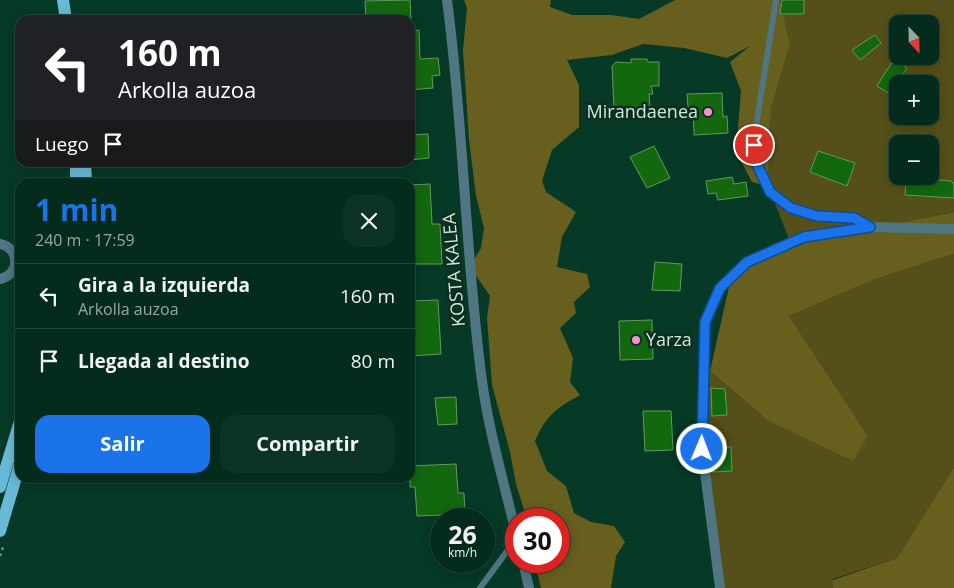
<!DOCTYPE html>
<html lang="es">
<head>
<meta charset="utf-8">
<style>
  :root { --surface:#042b1c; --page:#0d3325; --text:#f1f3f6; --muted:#97a7a3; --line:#25473b; --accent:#1a73e8 }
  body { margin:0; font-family:"Open Sans",sans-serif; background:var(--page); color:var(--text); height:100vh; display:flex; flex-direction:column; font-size:19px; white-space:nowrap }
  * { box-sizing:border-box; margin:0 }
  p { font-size:16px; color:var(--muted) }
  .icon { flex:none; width:28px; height:28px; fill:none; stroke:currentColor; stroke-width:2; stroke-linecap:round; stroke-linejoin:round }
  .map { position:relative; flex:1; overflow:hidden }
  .details { position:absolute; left:15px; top:178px; width:400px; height:305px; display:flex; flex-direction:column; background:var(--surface); border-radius:15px; box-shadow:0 2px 12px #0003,0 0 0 1px var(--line) }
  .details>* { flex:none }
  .guide { position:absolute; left:15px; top:15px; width:400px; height:152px; border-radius:15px; box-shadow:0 2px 12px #0003,0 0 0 1px var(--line); background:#202124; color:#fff; overflow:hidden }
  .needle { width:32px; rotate:158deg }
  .tools { position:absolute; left:889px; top:15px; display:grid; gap:10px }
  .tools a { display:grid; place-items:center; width:50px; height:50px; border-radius:10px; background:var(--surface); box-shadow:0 2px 12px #0003,0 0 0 1px var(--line); font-size:25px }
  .speed { position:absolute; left:430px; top:508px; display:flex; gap:10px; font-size:25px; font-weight:700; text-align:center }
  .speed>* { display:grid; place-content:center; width:65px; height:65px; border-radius:50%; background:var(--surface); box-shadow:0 2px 12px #0003,0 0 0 1px var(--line); line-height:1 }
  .speed small { font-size:12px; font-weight:400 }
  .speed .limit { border:8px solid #d22; background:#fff; color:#111 }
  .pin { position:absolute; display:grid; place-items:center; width:42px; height:42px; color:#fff; margin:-21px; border:2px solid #fff; border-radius:50%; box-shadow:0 1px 5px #0007 }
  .me { position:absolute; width:55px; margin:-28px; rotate:1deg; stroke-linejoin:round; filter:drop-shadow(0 0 4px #0008) }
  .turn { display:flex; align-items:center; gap:18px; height:105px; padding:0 20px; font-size:22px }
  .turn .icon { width:65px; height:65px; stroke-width:2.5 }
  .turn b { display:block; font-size:35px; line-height:42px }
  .then { display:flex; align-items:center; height:48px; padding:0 20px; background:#0003; gap:10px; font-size:19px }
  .round { display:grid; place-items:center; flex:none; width:52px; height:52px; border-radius:15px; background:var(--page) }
  .summary { display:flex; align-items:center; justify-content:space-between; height:85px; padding:0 20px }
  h1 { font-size:30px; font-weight:700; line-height:38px; color:var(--accent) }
  .button { display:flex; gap:10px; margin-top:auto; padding:10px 20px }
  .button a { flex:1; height:58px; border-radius:15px; background:var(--accent); color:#fff; font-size:20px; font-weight:700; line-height:58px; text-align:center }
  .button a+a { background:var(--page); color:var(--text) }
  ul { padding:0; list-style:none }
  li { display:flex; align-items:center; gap:15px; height:65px; padding:0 20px; border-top:1px solid var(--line) }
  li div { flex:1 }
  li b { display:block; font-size:19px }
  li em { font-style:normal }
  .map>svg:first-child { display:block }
</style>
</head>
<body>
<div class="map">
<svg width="954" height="588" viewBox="0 0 954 588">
  <rect width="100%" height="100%" fill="#063926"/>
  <path fill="#554f19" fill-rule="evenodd" d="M780 0H954V212L791 244 768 186 771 109 790 44ZM898 24H930V56H898ZM898 84H930V116H898ZM898 144H930V176H898Z
    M954 254V467L897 558 833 579V588H718L701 449 710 371 767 420 868 436 789 316 878 278Z"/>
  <path fill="#675f1e" d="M464 0H551L550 7 572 15H611L639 19 675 0H780L790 44 771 109 768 186 752 182 736 152 741 91 730 62 750 46 727 58 684 48 643 44 612 55 567 60 579 85V127L552 150 542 181 546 192 576 212 562 237 557 267 587 274 590 287 574 302 576 313 560 328 573 358 570 382 580 395C556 408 546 416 535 441L547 471 566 486 574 513 591 522 614 526 625 542 616 556 611 588H541L534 561H559V519H527L516 484 510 452 492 385 487 318 490 296 470 267 481 248 484 228 476 196 469 140 463 50 467 8Z
    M954 212V254L878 278 789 316 868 436 853 461 767 420 710 371 731 278 791 244Z
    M954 467V588H833V580L897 558Z"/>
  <path fill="#13670f" stroke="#639a5f" d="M410 0 411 20H366L365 1Z
    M782 0H804V14H780Z
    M419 30 420 59 438 58 440 75 432 76 433 88 410 90V31Z
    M875 35 881 43 860 60 852 50Z
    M631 59H647L648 62H659V86H651L653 94H649L650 108 614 109 612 66 616 62 631 63Z
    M894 59 907 68 899 80 901 81 898 84 895 91 893 90 890 94 877 86Z
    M722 93 723 117 727 116 728 133 694 135 693 107H688L687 94Z
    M428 134 429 158 410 160V135Z
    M654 146 670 178 647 188 630 157Z
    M818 151 855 163 847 186 810 172Z
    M732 177 734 184 746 182 748 196 718 200 716 193 708 194 706 181Z
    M906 177 950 181 954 183V198L905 195Z
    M430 184 432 224H440L442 264H410V185Z
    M655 262 682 264 680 291 652 290Z
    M438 300 441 354 410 356V301Z
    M652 320 653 359 620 360 619 321Z
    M711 388 725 389 727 415 712 416Z
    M456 397 457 424 438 425 435 398Z
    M643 411H671L673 450 645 451Z
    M731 447 732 471 712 472 709 448Z
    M456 464 458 493H464L465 514 417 516 415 487H410V466Z"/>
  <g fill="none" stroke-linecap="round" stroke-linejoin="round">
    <path stroke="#6e9c87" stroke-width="2.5" stroke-dasharray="2.5 4" stroke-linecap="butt" d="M0 556 4 544"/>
    <path stroke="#507583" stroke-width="6" d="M776 0 753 145C756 158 761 181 770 192 781 205 802 213 818 216 841 219 847 213 869 226
      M480 588 516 539"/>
    <path stroke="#507583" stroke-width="10" d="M447 0C464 127 465 255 482 381 489 432 504 483 516 533
      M0 244C21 248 20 275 0 279
      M523 561 529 588
      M720 588 702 449 705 322 720 288 747 262 804 237 870 227 954 229"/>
    <path stroke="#69bad6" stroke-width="12" d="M63 0 66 20
      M85 162 86 182
      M76 182V162
      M0 487 20 421
      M0 531 20 464"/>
  </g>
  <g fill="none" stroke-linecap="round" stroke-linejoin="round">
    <g stroke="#114b97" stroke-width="12">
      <path id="route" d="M702 449 705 322 720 288 747 262 804 237 870 227 854 218 817 216 791 208 770 192 756 162 754 145"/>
    </g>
    <use href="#route" stroke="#1a73e8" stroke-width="9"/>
  </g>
  <g fill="#f690d1" stroke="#102c20" stroke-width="2">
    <circle cx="708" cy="112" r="5"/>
    <circle cx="636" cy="340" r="5"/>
  </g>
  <g text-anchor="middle" stroke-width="5" stroke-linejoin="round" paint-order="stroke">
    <g font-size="18" fill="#c4eed8" stroke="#102c20" text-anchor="end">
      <text x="698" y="118">Mirandaenea</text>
      <text x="646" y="346" text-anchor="start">Yarza</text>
    </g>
    <g font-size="18" fill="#c4eed8" stroke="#102c20">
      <text transform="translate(454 270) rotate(-95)" y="6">KOSTA KALEA</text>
    </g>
  </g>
</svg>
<div class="tools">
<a><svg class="needle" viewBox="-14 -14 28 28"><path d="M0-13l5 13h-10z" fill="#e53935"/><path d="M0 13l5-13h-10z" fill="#97a7a3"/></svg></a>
<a>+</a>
<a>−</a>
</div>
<div class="speed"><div>26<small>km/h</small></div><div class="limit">30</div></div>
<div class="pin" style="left:754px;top:145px;background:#d93025"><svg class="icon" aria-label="arrive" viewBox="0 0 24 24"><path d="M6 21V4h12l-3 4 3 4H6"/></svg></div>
<svg class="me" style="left:702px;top:449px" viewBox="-20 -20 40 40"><circle r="17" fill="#1a73e8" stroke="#fff" stroke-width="3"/><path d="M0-11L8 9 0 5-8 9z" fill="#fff"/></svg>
<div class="guide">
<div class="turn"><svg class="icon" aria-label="left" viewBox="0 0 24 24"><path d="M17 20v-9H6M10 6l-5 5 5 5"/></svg><div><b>160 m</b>Arkolla auzoa</div></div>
<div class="then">Luego<svg class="icon" aria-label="arrive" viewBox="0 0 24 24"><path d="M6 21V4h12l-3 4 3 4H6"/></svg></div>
</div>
<section class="details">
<div class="summary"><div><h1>1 min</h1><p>240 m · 17:59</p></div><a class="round"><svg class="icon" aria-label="close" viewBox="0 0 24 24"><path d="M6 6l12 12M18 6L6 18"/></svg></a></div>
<ul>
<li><svg class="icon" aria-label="left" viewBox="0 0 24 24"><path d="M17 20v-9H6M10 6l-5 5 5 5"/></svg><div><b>Gira a la izquierda</b><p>Arkolla auzoa</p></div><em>160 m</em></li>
<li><svg class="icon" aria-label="arrive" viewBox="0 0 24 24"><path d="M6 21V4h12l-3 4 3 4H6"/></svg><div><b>Llegada al destino</b></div><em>80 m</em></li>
</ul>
<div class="button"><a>Salir</a><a>Compartir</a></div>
</section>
</div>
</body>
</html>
